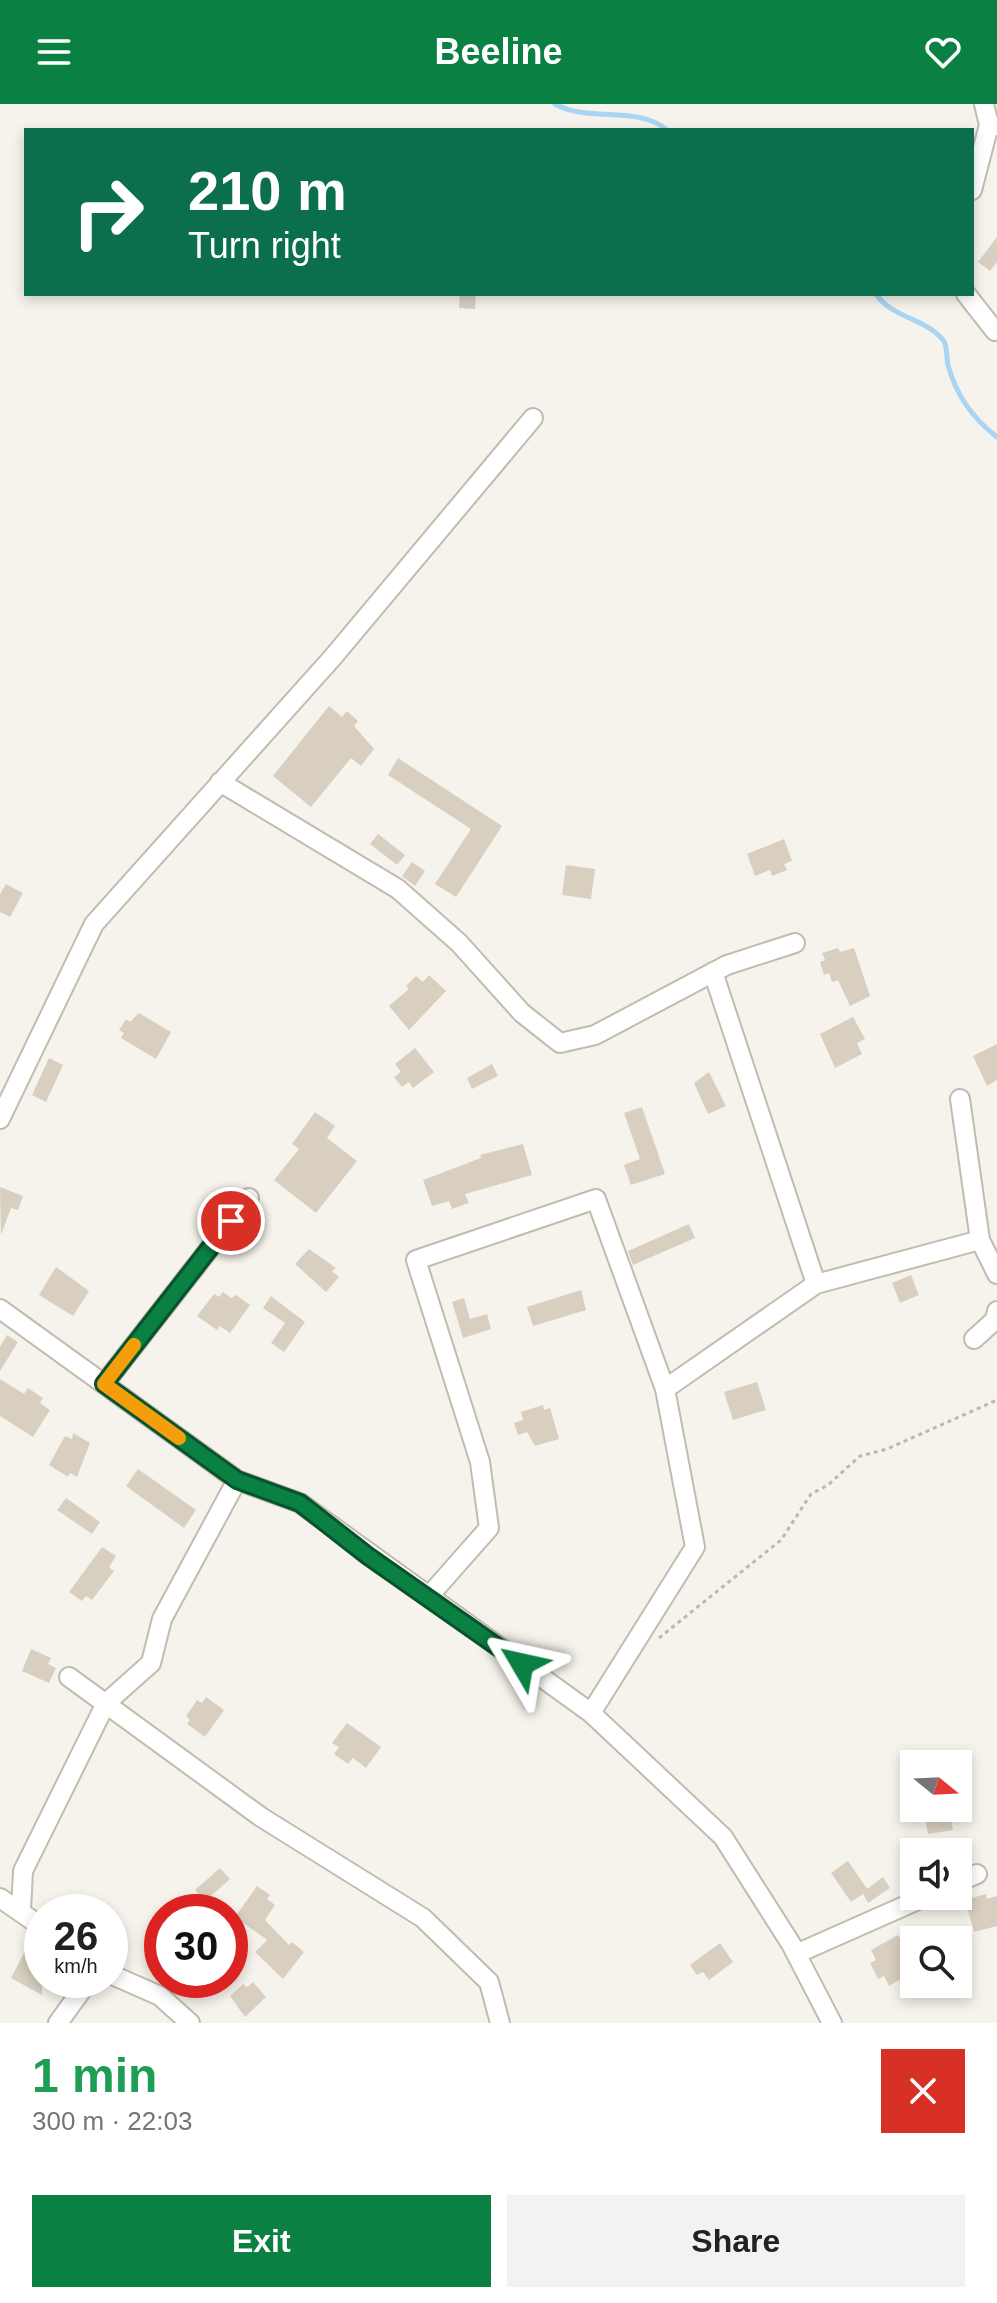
<!DOCTYPE html>
<html lang="en">
<head>
<meta charset="utf-8">
<style>
  :root { --surface:#fff; --page:#f2f2f2; --text:#202124; --muted:#757577; --accent:#0b8043 }
  body { margin:0; font-family:Helvetica,sans-serif; background:var(--page); color:var(--text); height:100vh; display:flex; flex-direction:column; font-size:30px; white-space:nowrap }
  * { box-sizing:border-box; margin:0 }
  p { font-size:26px; color:var(--muted) }
  .icon { flex:none; width:44px; height:44px; fill:none; stroke:currentColor; stroke-width:2; stroke-linecap:round; stroke-linejoin:round }
  .map { position:relative; height:1919px; overflow:hidden }
  .drawer { display:flex; flex-direction:column; background:var(--surface); flex:1 }
  .drawer>* { flex:none }
  .hud { position:absolute; left:24px; top:24px; width:950px; height:168px; border-radius:0px; box-shadow:0 4px 12px #0003; background:#0b6e4f; color:#fff; overflow:hidden }
  .needle { width:52px; rotate:108deg }
  .tools { position:absolute; left:900px; top:1646px; display:grid; gap:16px }
  .tools a { display:grid; place-items:center; width:72px; height:72px; border-radius:0px; background:var(--surface); box-shadow:0 4px 12px #0003; font-size:40px }
  .speed { position:absolute; left:24px; top:1790px; display:flex; gap:16px; font-size:40px; font-weight:700; text-align:center }
  .speed>* { display:grid; place-content:center; width:104px; height:104px; border-radius:50%; background:var(--surface); box-shadow:0 4px 12px #0003; line-height:1 }
  .speed small { font-size:20px; font-weight:400 }
  .speed .limit { border:12px solid #d22; background:#fff; color:#111 }
  .pin { position:absolute; display:grid; place-items:center; width:68px; height:68px; color:#fff; margin:-34px; border:4px solid #fff; border-radius:50%; box-shadow:0 2px 8px #0007 }
  .me { position:absolute; width:88px; margin:-44px; rotate:306deg; stroke-linejoin:round; filter:drop-shadow(0 0 6px #0008) }
  .turn { display:flex; align-items:center; gap:28px; height:168px; padding:0 32px; font-size:36px }
  .turn .icon { width:104px; height:104px; stroke-width:2.5 }
  .turn b { display:block; font-size:56px; line-height:68px }
  .round { display:grid; place-items:center; flex:none; width:84px; height:84px; border-radius:0px; background:var(--page) }
  .overview { display:flex; align-items:center; justify-content:space-between; height:136px; padding:0 32px }
  h1 { font-size:48px; font-weight:700; line-height:60px; color:#1e9e55 }
  .cta { display:flex; gap:16px; margin-top:auto; padding:16px 32px }
  .cta a { flex:1; height:92px; border-radius:0px; background:var(--accent); color:#fff; font-size:32px; font-weight:700; line-height:92px; text-align:center }
  .cta a+a { background:var(--page); color:var(--text) }
  header { display:flex; justify-content:space-between; align-items:center; height:104px; padding:0 32px; background:var(--accent); color:#fff; font-size:36px; font-weight:700 }
  .map>svg:first-child { display:block }
</style>
</head>
<body>
<header><svg class="icon" aria-label="menu" viewBox="0 0 24 24"><path d="M4 6h16M4 12h16M4 18h16"/></svg>Beeline<svg class="icon" aria-label="heart" viewBox="0 0 24 24"><path d="M12 20l-8-8c-3-5 5-10 8-4 3-6 11-1 8 4z"/></svg></header>
<div class="map">
<svg width="997" height="1919" viewBox="0 0 997 1919">
  <rect width="100%" height="100%" fill="#f6f3ec"/>
  <g fill="none" stroke-linecap="round" stroke-linejoin="round">
    <path stroke="#a9d4f2" stroke-width="5" d="M555 0C588 19 639 1 667 26
      M876 190C892 214 925 214 943 236 948 242 946 253 948 261 956 291 972 314 997 333"/>
  </g>
  <path fill="#d8cfc1" d="M997 133V158L990 167 978 158Z
    M460 190H476L475 205 459 204Z
    M329 602 342 613 347 607 358 617 354 622 374 645 361 662 351 654 311 703 273 672Z
    M398 654 502 722 456 793 435 780 471 725 388 671Z
    M378 730 405 751 397 761 370 740Z
    M784 735 792 757 784 760 787 766 772 772 770 766 755 772 747 750Z
    M412 758 425 767 415 782 402 772Z
    M566 761 595 765 591 795 562 791Z
    M6 780 23 789 10 813 0 808V790Z
    M838 844 840 848 854 844 870 892 850 902 838 876 832 878 829 869 824 871 820 858 825 856 822 849Z
    M429 871 446 887 409 926 389 902 409 885 406 882 416 872 423 878Z
    M139 909 171 928 156 955 121 934 124 929 119 926 126 915 130 918Z
    M853 913 865 935 857 939 862 950 835 964 820 930Z
    M997 940V976L987 982 973 952Z
    M415 944 434 968 413 984 409 978 402 983 394 973 401 968 395 960Z
    M49 954 63 961 46 998 32 991Z
    M492 960 498 972 472 985 467 974Z
    M709 968 726 1002 708 1010 694 979Z
    M642 1003 665 1070 631 1081 624 1061 640 1055 624 1009Z
    M315 1008 335 1022 327 1034 357 1057 316 1109 274 1076 299 1045 292 1040Z
    M523 1040 532 1071 465 1090 469 1099 452 1105 449 1097 432 1102 423 1076 481 1054 480 1051Z
    M0 1083 23 1092 18 1106 11 1104 1 1131Z
    M689 1120 695 1134 633 1161 628 1147Z
    M309 1145 336 1164 332 1167 339 1173 326 1188 295 1160Z
    M56 1163 89 1187 73 1212 39 1191Z
    M911 1171 919 1191 900 1199 892 1179Z
    M581 1186 586 1206 533 1222 527 1203Z
    M223 1188 231 1194 236 1191 250 1201 230 1229 220 1222 217 1226 197 1212 214 1190 219 1193Z
    M271 1192 305 1218 284 1248 271 1239 285 1219 263 1204Z
    M464 1194 470 1215 487 1210 491 1225 463 1234 452 1198Z
    M7 1231 18 1238 0 1267V1243Z
    M0 1275 24 1290 28 1284 43 1294 40 1299 50 1306 33 1333 0 1312Z
    M757 1278 766 1306 733 1316 724 1288Z
    M543 1301 544 1306 550 1304 559 1335 535 1342 527 1328 518 1331 514 1319 523 1316 521 1308Z
    M73 1329 90 1339 77 1373 70 1369 68 1373 49 1361 65 1332 72 1335Z
    M138 1365 196 1406 184 1424 126 1382Z
    M66 1394 100 1418 92 1430 57 1406Z
    M102 1443 116 1452 109 1463 114 1467 92 1496 86 1492 82 1497 69 1488Z
    M31 1545 51 1554 48 1560 56 1564 49 1579 22 1567Z
    M206 1593 224 1606 205 1633 187 1620 190 1616 186 1612 197 1596 202 1599Z
    M347 1619 381 1643 366 1664 353 1654 348 1660 334 1650 339 1643 332 1639Z
    M950 1710 953 1726 928 1730 925 1714Z
    M848 1757 867 1785 883 1773 890 1784 868 1799 863 1790 851 1798 831 1769Z
    M220 1764 230 1775 205 1797 195 1786Z
    M257 1782 270 1791 267 1795 275 1801 265 1816 289 1841 292 1838 304 1848 283 1875 255 1848 267 1836 235 1813Z
    M986 1790 987 1795 997 1792V1822L974 1828 965 1796Z
    M898 1831 914 1860V1867L889 1882 884 1872 878 1875 870 1859 876 1856 871 1846Z
    M720 1839 733 1858 709 1876 703 1868 697 1871 690 1861Z
    M27 1843 42 1851V1891L11 1874Z
    M253 1878 266 1893 245 1913 230 1892 243 1880 247 1883Z"/>
  <g fill="none" stroke-linecap="round" stroke-linejoin="round">
    <g stroke="#c2bbae" stroke-width="22">
      <path id="minor" d="M984 0 989 21
        M972 86 989 21 997 22
        M966 190 995 227
        M220 678 398 785 459 839 522 909 560 939 595 931 727 861 795 839
        M713 868 816 1180
        M960 995 980 1136 997 1170
        M0 1015 94 820 333 553 533 314
        M0 1205 237 1376 300 1399 591 1609 723 1733 791 1840 832 1919
        M974 1235 995 1216 997 1207
        M104 1280 249 1094
        M665 1285 816 1180 980 1136
        M429 1492 489 1424 480 1358 416 1156 596 1095 665 1285 695 1443 591 1609
        M69 1573 261 1713 423 1814 489 1878 500 1919
        M958 1778 977 1770
        M0 1794 42 1823
        M21 1806 23 1767 106 1599 151 1559 162 1515 237 1376
        M796 1850 927 1792
        M110 1870 160 1892 190 1919
        M58 1919 89 1876"/>
    </g>
    <path stroke="#c4b79f" stroke-width="3" stroke-dasharray="4 4" stroke-linecap="butt" d="M659 1534 781 1436 811 1390 828 1381 860 1352 887 1345 997 1296"/>
    <use href="#minor" stroke="#fff" stroke-width="18"/>
  </g>
  <g fill="none" stroke-linecap="round" stroke-linejoin="round">
    <g stroke="#07532c" stroke-width="20">
      <path id="route" d="M231 1117 104 1280 237 1376 300 1399 368 1452 522 1560"/>
    </g>
    <use href="#route" stroke="#0b8043" stroke-width="14"/>
    <path stroke="#f59e0b" stroke-width="14" d="M134 1241 104 1280 179 1334"/>
  </g>
</svg>
<div class="tools">
<a><svg class="needle" viewBox="-14 -14 28 28"><path d="M0-13l5 13h-10z" fill="#e53935"/><path d="M0 13l5-13h-10z" fill="#757577"/></svg></a>
<a><svg class="icon" aria-label="sound" viewBox="0 0 24 24"><path d="M4 9h4l5-4v14l-5-4H4zM17 9q2 3 0 6"/></svg></a>
<a><svg class="icon" aria-label="search" viewBox="0 0 24 24"><circle cx="10" cy="10" r="6"/><path d="M15 15l6 6"/></svg></a>
</div>
<div class="speed"><div>26<small>km/h</small></div><div class="limit">30</div></div>
<div class="pin" style="left:231px;top:1117px;background:#d93025"><svg class="icon" aria-label="arrive" viewBox="0 0 24 24"><path d="M6 21V4h12l-3 4 3 4H6"/></svg></div>
<svg class="me" style="left:522px;top:1560px" viewBox="-20 -20 40 40"><path d="M0-17L14 15 0 8-14 15z" fill="#0b8043" stroke="#fff" stroke-width="4"/></svg>
<div class="hud">
<div class="turn"><svg class="icon" aria-label="right" viewBox="0 0 24 24"><path d="M7 20v-9h11M14 6l5 5-5 5"/></svg><div><b>210 m</b>Turn right</div></div>
</div>
</div>
<section class="drawer">
<div class="overview"><div><h1>1 min</h1><p>300 m · 22:03</p></div><a class="round" style="background:#d93025;color:#fff"><svg class="icon" aria-label="close" viewBox="0 0 24 24"><path d="M6 6l12 12M18 6L6 18"/></svg></a></div>
<div class="cta"><a>Exit</a><a>Share</a></div>
</section>
</body>
</html>
